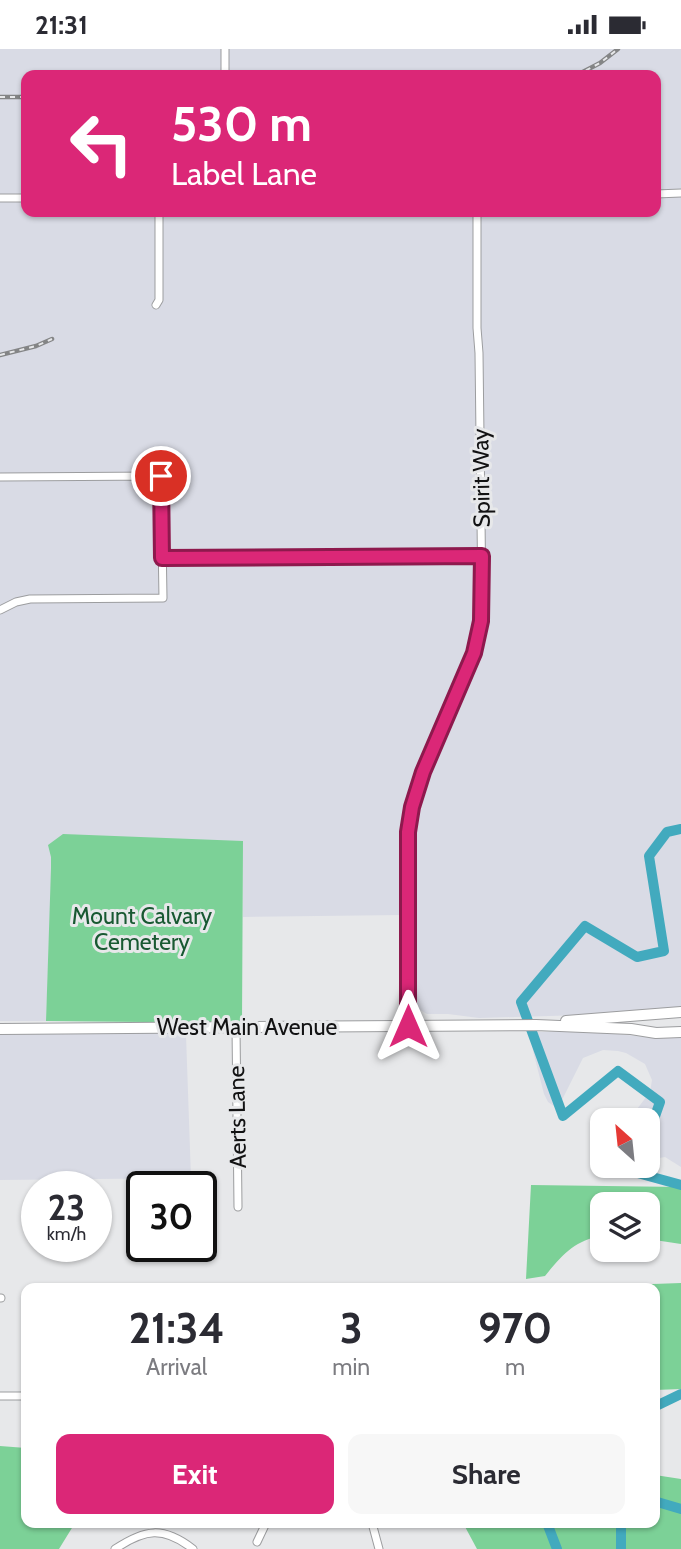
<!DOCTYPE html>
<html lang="en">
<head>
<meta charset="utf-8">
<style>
  :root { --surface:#fff; --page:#f7f7f7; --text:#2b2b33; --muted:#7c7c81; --accent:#db2777 }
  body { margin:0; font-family:Cabin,sans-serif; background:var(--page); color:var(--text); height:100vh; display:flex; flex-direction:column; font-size:26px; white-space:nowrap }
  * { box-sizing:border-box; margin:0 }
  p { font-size:23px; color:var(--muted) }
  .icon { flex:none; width:38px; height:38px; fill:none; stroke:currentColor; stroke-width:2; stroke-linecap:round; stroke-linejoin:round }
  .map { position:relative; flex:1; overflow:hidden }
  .details { position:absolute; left:21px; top:1234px; width:639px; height:245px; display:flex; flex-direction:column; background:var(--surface); border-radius:14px; box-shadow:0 2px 5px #0004 }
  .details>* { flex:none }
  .top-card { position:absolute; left:21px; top:21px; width:640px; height:147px; border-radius:14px; box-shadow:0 2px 5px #0004; background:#db2777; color:#fff; overflow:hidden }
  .needle { width:46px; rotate:333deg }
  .tools { position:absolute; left:590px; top:1059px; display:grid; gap:14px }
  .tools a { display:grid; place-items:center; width:70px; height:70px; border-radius:14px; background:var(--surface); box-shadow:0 2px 5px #0004; font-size:35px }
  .speed { position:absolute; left:21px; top:1122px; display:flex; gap:14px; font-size:35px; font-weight:700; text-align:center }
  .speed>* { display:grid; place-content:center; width:91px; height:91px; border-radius:50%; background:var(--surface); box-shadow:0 2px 5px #0004; line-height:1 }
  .speed small { font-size:18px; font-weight:400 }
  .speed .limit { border:4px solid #111; border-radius:10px; background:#fff; color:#111 }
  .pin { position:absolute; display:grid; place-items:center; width:60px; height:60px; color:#fff; margin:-30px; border:4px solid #fff; border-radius:50%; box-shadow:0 2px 7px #0007 }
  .me { position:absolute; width:77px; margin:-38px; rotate:0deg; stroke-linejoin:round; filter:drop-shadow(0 0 5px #0008) }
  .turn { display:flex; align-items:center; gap:24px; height:147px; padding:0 35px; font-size:32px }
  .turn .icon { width:91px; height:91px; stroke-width:2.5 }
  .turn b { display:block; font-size:49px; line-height:60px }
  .eta { display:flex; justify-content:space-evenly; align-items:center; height:119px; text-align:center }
  .eta b { font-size:42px; font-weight:800; line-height:49px }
  .button { display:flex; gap:14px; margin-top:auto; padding:14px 35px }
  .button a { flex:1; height:80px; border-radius:14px; background:var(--accent); color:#fff; font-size:28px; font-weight:800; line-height:80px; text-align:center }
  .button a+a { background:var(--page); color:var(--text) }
  .status { display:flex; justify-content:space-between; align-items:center; height:49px; padding:0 35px; background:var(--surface); direction:ltr }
  .status svg { height:19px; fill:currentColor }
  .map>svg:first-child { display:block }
</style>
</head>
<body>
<div class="status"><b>21:31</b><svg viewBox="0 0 49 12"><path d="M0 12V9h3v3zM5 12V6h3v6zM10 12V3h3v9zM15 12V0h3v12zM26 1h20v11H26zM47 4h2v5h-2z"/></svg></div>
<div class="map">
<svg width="681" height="1500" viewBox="0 0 681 1500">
  <rect width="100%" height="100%" fill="#e7e8ea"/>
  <path fill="#d9dbe5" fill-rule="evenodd" d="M0 0H681V959L582 966 479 969 448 965H427L417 959 414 955V948L413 814 414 774 416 759 424 733 446 680H435L420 712 408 749 402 791V866L243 868V792L52 809 46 972H0ZM26 26H656V163H26Z
    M193 979 186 986 191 1129 0 1131V980Z
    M593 982 653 989H681V1118L665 1108 648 1111V1071H626L634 1064 650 1043 652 1031 645 1015 626 1004 618 1002 603 1001 583 1009 562 1051 554 1057 548 1053 544 1045 533 1002 531 983Z"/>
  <path fill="#7cd197" d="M63 785 243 792 242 974 46 972 51 819V808L48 796Z
    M531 1136 681 1138V1195L648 1190V1155H602V1187C575 1191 562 1206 545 1227L526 1230Z
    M681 1234V1340L655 1341 654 1239H542Z
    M0 1397 26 1399V1474H75L59 1500H0Z
    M655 1426 681 1430V1500H477L463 1474H654Z"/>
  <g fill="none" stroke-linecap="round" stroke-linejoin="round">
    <path stroke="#42aabe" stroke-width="10" d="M648 1087 660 1053 618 1022 563 1067 521 953 585 877 637 908 664 902 649 807 667 783 681 780
      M637 1116 634 1123 681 1136
      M654 1358 681 1345
      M654 1452 681 1460
      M547 1474 557 1500
      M621 1500V1474"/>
    <g stroke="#9c9d9f" stroke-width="9">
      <path id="minor" d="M225 26V0
        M656 145 681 144
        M0 149H26
        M156 256 159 251V163
        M0 428 161 427 163 549 30 550 16 553 0 561
        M162 509 482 507
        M409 977C408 934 408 891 408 848 407 818 405 786 413 757 426 703 459 656 475 603 479 587 481 571 482 555L479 304 477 279V163
        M236 978 238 1158
        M0 1249H1
        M0 1347H26
        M372 1474 379 1500
        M257 1493 266 1474
        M115 1500C145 1480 163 1477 193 1500"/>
    </g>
    <g stroke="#9c9d9f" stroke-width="12">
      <path id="secondary" d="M566 972 681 963
        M0 980 536 976 631 980 656 984 681 983"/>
    </g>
    <use href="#minor" stroke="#fff" stroke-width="7"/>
    <use href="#secondary" stroke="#fff" stroke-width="10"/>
    <g stroke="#848586" stroke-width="4.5">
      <path id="rail" d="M577 26 600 14 618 0
        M0 48H26
        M0 306 36 297 52 290"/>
    </g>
    <use href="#rail" stroke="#e7e8ea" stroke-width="2" stroke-dasharray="5" stroke-linecap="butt"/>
  </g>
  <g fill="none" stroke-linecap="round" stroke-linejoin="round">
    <g stroke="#8e194d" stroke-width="18">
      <path id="route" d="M161 427 162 509 482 507 481 572 474 604 423 723 412 758 408 783V977"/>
    </g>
    <use href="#route" stroke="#db2777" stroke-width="12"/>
  </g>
  <g text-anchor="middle" stroke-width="6" stroke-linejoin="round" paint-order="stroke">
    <g font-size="23" fill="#121213" stroke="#e7e8ea">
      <text transform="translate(481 429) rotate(-91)" y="8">Spirit Way</text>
      <text x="247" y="986">West Main Avenue</text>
      <text transform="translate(237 1068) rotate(-91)" y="8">Aerts Lane</text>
    </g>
    <g font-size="23" fill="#185932" stroke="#e7e8ea">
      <text x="142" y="875">Mount Calvary<tspan x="142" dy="26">Cemetery</tspan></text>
    </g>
  </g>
</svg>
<div class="tools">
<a><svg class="needle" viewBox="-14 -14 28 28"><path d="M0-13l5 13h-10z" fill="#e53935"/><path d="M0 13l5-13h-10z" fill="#7c7c81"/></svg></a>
<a><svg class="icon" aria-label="layers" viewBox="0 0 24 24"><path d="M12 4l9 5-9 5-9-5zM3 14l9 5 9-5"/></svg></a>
</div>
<div class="speed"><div>23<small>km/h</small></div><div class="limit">30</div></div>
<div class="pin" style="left:161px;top:427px;background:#d93025"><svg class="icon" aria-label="arrive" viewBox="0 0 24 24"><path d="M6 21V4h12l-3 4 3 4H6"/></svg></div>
<svg class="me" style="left:408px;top:977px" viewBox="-20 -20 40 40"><path d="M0-17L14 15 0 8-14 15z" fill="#db2777" stroke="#fff" stroke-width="4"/></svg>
<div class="top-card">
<div class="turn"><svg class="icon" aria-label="left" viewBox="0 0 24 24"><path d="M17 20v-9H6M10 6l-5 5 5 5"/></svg><div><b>530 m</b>Label Lane</div></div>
</div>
<section class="details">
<div class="eta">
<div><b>21:34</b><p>Arrival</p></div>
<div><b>3</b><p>min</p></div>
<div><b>970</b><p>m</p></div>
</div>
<div class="button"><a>Exit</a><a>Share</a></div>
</section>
</div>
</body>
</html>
